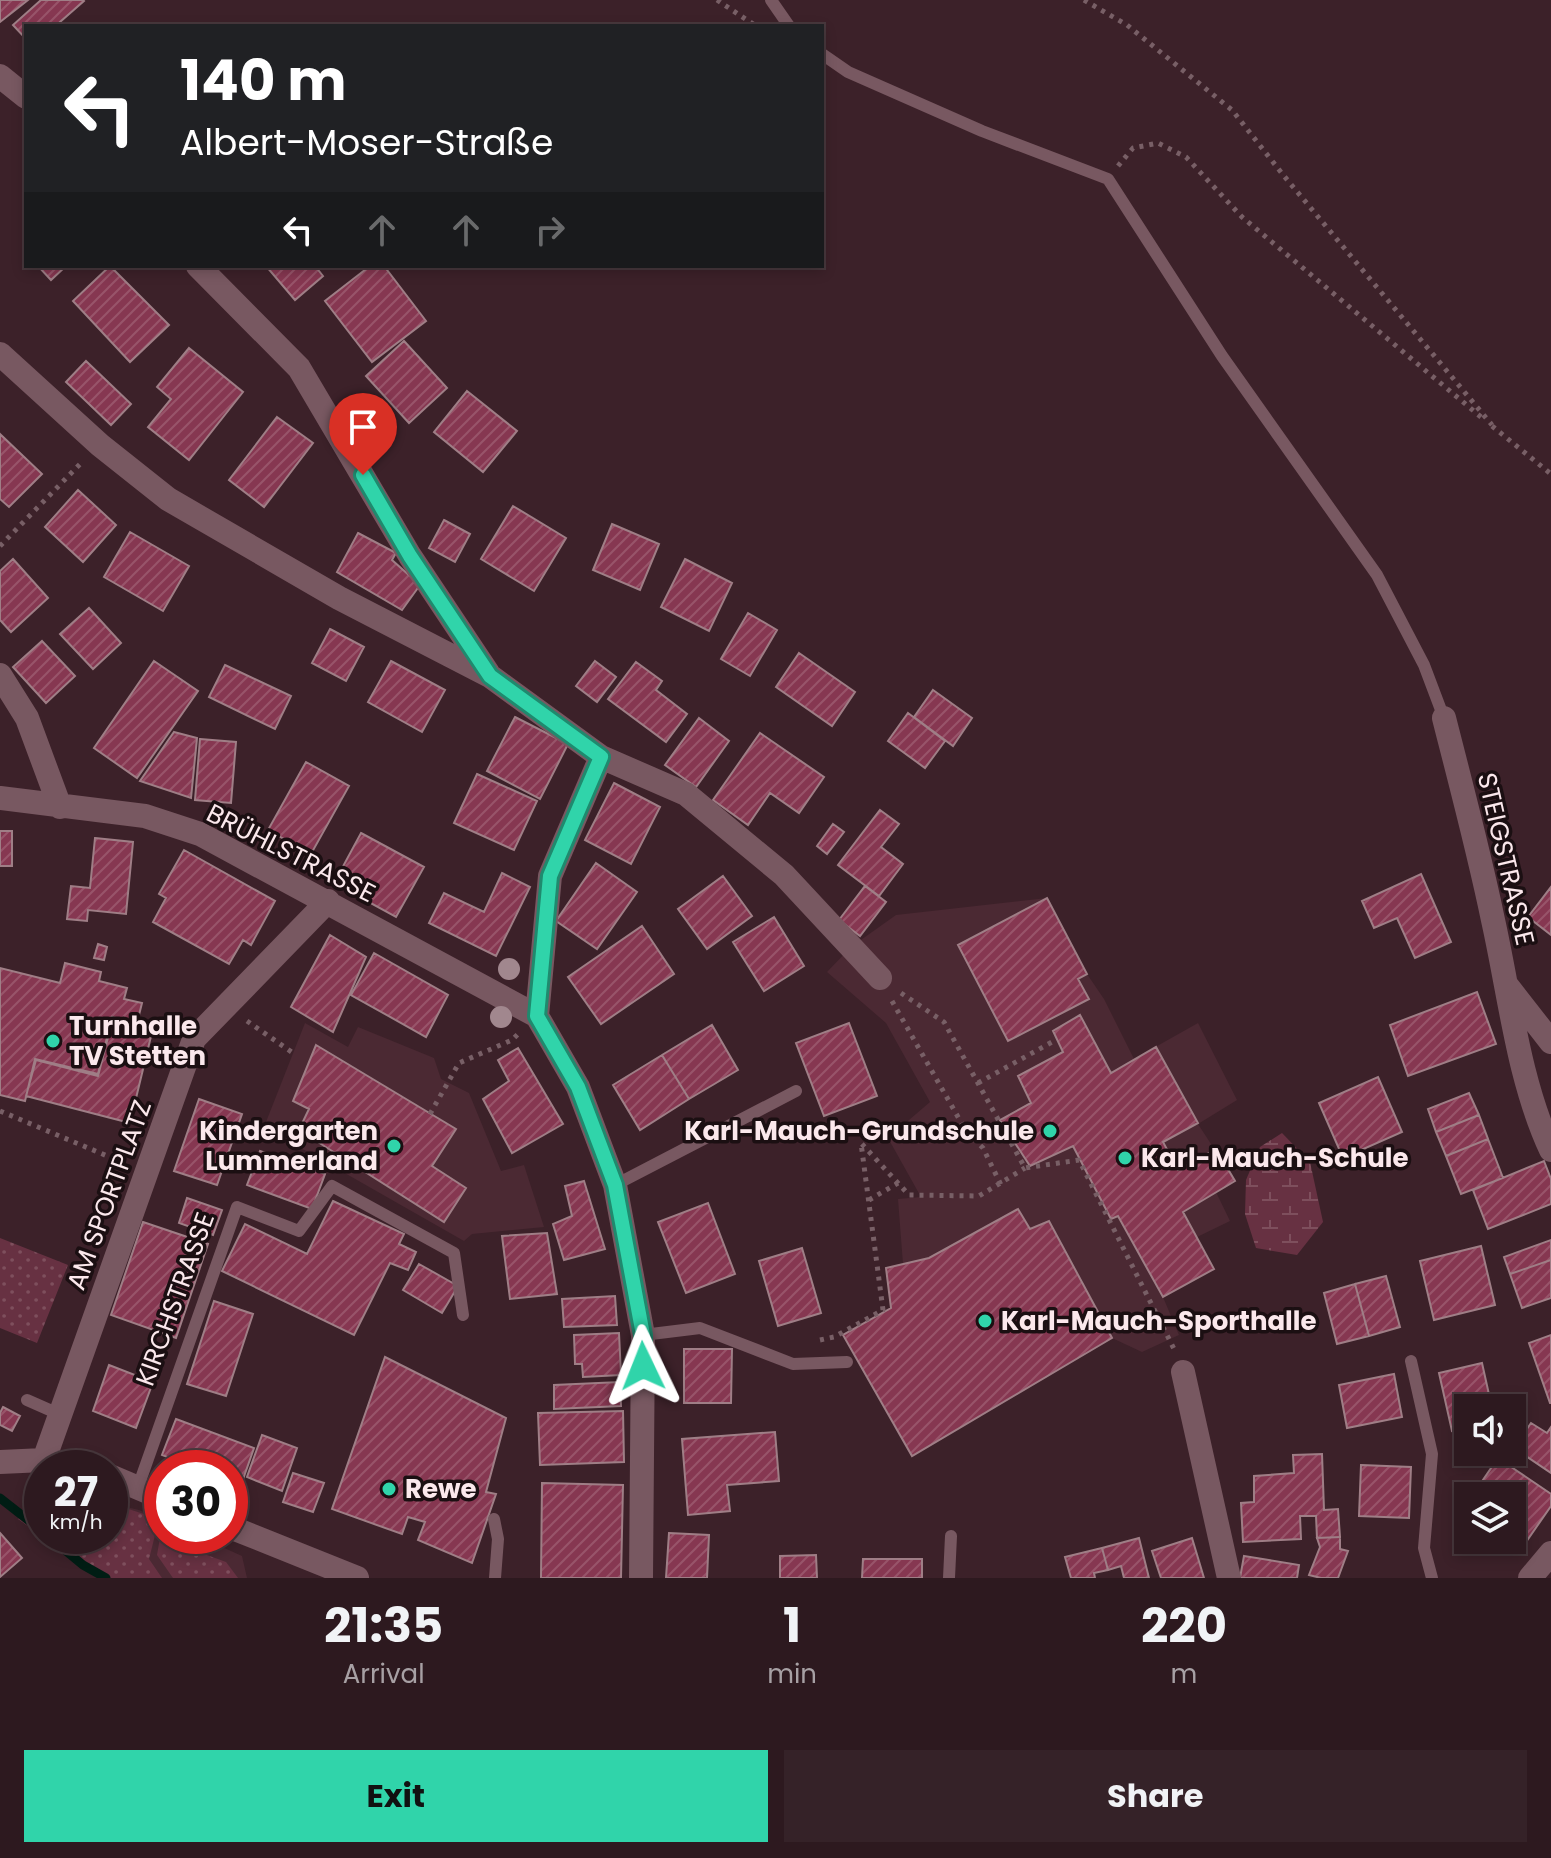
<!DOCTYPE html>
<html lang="en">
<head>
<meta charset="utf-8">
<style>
  :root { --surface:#2d191f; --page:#352228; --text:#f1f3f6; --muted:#a7a0a4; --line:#48383d; --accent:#30d4aa }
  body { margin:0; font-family:Poppins,sans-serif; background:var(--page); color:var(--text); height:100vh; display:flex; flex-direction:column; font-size:30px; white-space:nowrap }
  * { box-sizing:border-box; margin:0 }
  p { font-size:26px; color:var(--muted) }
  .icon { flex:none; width:44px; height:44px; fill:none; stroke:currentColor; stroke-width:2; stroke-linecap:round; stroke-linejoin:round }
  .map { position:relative; height:1578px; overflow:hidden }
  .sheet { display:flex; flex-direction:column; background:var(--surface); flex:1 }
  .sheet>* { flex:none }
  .top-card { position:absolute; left:24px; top:24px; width:800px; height:244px; border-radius:0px; box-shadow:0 4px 12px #0003,0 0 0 2px var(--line); background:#202124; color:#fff; overflow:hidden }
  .buttons { position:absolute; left:1454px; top:1394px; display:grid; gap:16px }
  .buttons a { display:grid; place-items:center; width:72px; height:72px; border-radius:0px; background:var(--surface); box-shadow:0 4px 12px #0003,0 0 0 2px var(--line); font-size:40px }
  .speed { position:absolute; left:24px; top:1450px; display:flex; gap:16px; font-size:40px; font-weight:700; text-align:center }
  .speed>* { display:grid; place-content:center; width:104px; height:104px; border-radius:50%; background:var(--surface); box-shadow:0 4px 12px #0003,0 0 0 2px var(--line); line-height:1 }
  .speed small { font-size:20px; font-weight:400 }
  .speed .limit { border:12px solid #d22; background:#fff; color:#111 }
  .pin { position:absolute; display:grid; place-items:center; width:68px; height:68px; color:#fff; margin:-82px -34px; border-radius:50% 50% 50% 0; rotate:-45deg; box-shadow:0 0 8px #0007 }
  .pin .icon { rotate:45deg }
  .me { position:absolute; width:88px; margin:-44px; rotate:358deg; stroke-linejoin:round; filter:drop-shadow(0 0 6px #0008) }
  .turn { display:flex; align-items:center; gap:28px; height:168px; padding:0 24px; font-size:36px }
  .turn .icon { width:104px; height:104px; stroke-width:2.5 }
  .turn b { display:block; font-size:56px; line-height:68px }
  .lanes { display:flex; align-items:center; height:76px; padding:0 24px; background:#0003; justify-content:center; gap:40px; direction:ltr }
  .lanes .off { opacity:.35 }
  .eta { display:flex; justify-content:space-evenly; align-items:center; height:136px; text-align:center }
  .eta b { font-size:48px; font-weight:700; line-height:56px }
  .button { display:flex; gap:16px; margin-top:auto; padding:16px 24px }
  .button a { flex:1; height:92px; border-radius:0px; background:var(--accent); color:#111; font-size:32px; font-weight:700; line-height:92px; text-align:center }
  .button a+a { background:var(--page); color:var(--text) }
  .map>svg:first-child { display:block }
</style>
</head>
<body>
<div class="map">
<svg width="1551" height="1578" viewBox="0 0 1551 1578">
  <defs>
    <pattern id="wetland-marsh" width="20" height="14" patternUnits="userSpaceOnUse" patternTransform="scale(2)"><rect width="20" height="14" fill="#673142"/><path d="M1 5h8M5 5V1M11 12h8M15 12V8" fill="none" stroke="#7e4f5d"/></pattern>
    <pattern id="park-dots" width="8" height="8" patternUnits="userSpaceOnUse" patternTransform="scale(2)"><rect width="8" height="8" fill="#673142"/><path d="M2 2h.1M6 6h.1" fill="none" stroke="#7e4f5d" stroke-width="1.8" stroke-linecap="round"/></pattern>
    <pattern id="building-hatch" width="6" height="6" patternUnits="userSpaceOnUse" patternTransform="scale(2)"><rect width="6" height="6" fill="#863751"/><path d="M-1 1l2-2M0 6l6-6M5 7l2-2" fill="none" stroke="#98546a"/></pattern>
  </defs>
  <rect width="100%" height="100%" fill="#3c2129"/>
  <path fill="#4b2933" d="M1047 898 1087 974 1104 999 1134 1059 1198 1023 1237 1100 1198 1124 1235 1181 1216 1192 1230 1221 1197 1237 1214 1269 1163 1297 1179 1335 1142 1352 1112 1338 1049 1222 1030 1229 1018 1209 929 1258 903 1264 898 1199 921 1197 888 1138 930 1102 886 1023 827 972 851 947 896 915Z
    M305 1023 348 1047 358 1027 434 1058 441 1079 469 1093 501 1171 524 1165 544 1227 472 1234 464 1241 264 1127Z
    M42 1501V1536H110V1503L139 1510 162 1520V1536H198L242 1556 247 1578H101L84 1568 18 1519Z"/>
  <path fill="url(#wetland-marsh)" d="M1282 1133 1310 1162 1323 1222 1297 1255 1256 1248 1245 1214 1246 1180 1260 1147Z"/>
  <path fill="url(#park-dots)" d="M0 1238 68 1265 37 1343 0 1328Z
    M42 1501V1536L18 1519Z
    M110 1503 159 1519 149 1559 162 1578H103L43 1536H110Z
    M160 1538 226 1562 238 1578H173L157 1555Z"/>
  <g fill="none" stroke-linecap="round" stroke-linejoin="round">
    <path stroke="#001d14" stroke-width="9" d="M0 1498 42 1531
      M48 1536 83 1565 106 1578"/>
  </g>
  <path fill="url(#building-hatch)" stroke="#9f7e86" stroke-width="2" d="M0 0H28L0 22Z
    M41 0H83L84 1 60 22 63 26H26V39L13 25Z
    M38 266H66L51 280Z
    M110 266 169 325 130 362 73 301Z
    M266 266H315L323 276 295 300Z
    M370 266H384L426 321 372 362 325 301Z
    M404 341 447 388 409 423 366 376Z
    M189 348 243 392 189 460 148 427 171 399 157 387Z
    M86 361 131 404 111 425 66 382Z
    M467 391 517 431 483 472 434 432Z
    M277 417 313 443 264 507 229 480Z
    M0 434 42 474 9 507 0 499Z
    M78 490 116 525 83 562 45 527Z
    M513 506 566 538 534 591 481 559Z
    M444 520 470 534 455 562 429 548Z
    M612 524 659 544 640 590 593 570Z
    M130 532 189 566 163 611 104 577Z
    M358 533 396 553 392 560 420 585 402 610 337 572Z
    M13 559 48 598 11 632 0 620V571Z
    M685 559 732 583 709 631 661 607Z
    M89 608 121 643 93 669 60 634Z
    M748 613 777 630 750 676 721 659Z
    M330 629 364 647 346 681 312 663Z
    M42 641 75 676 46 703 13 667Z
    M799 653 855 692 832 726 776 687Z
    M154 661 198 691 137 778 94 748Z
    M391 661 445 690 422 732 368 702Z
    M595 661 616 677 597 702 576 686Z
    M636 662 662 681 656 690 687 714 666 742 608 699Z
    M225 665 291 696 275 729 209 697Z
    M933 690 972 718 953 746 914 717Z
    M908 713 945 741 925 768 888 741Z
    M515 717 568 744 540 799 487 771Z
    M699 718 729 741 696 787 665 765Z
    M174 732 197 738 191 798 140 781Z
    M760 733 824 777 799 813 770 793 748 825 713 800Z
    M200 739 236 742 231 803 195 800Z
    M306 762 349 786 311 854 268 830Z
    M477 774 537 801 514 850 454 823Z
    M614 783 660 807 631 864 585 840Z
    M880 810 899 824 881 847 903 864 879 896 838 865Z
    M833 824 844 832 827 854 817 846Z
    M0 831H12V866H0Z
    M361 833 424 867 396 917 334 883Z
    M95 838 133 842 126 914 88 910 87 921 67 919 71 886 90 888Z
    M184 850 275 901 251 945 243 940 229 964 153 922 166 898 159 894Z
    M596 863 637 892 597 949 556 921Z
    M502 873 530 887 496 956 429 923 444 893 484 912Z
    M1421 874 1451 942 1415 958 1397 918 1374 928 1362 901Z
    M723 876 752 916 707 949 678 909Z
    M865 886 886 902 860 936 839 920Z
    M1551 887V935L1528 917Z
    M1047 898 1087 974 1078 979 1089 999 1008 1041 958 945Z
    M774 917 804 966 764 991 733 942Z
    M642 926 674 974 601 1024 568 977Z
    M330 935 366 957 333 1032 291 1007Z
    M98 944 107 947 104 960 94 958Z
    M374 953 448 995 426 1037 351 995Z
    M65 963 101 972 99 981 127 988 124 999 142 1003 137 1023 112 1017 98 1074 35 1059 25 1101 0 1095V968L60 983Z
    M1477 992 1496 1044 1408 1076 1390 1025Z
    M1080 1015 1111 1073 1156 1047 1198 1123 1163 1142 1178 1170 1216 1149 1235 1181 1183 1212 1214 1269 1163 1297 1118 1216 1111 1219 1073 1146 1030 1166 1000 1120 1031 1103 1018 1076 1063 1052 1053 1031Z
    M113 1018 153 1028 130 1123 26 1096 36 1060 98 1076Z
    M849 1023 877 1096 824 1116 796 1043Z
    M712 1025 738 1070 689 1099 662 1055Z
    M316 1045 456 1129 432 1166 466 1188 444 1222 299 1130 309 1109 293 1101Z
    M518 1048 563 1124 512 1153 483 1099 509 1081 498 1060Z
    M662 1055 689 1099 640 1130 613 1085Z
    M1378 1077 1402 1132 1343 1158 1319 1103Z
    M1469 1093 1479 1115 1436 1132 1428 1109Z
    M199 1099 242 1114 217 1185 174 1171Z
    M1479 1115 1488 1139 1446 1156 1436 1132Z
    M1488 1139 1503 1178 1461 1194 1446 1156Z
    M260 1151 325 1174 312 1209 247 1185Z
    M1544 1161 1551 1179V1204L1488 1229 1473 1190Z
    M584 1181 605 1249 564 1260 553 1224 572 1216 565 1186Z
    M187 1198 222 1210 213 1235 179 1223Z
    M333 1201 404 1234 399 1244 416 1252 408 1270 390 1263 354 1335 222 1271 245 1224 307 1254Z
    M708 1203 735 1274 686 1293 658 1222Z
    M1018 1209 1030 1229 1049 1221 1112 1338 912 1456 843 1335 891 1308 886 1268 929 1258Z
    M143 1222 208 1244 176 1338 111 1315Z
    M547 1233 557 1294 510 1299 502 1236Z
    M1551 1240V1260L1510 1274 1504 1257Z
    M1481 1246 1495 1305 1434 1320 1420 1261Z
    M802 1248 821 1313 778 1326 759 1261Z
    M1551 1260V1298L1522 1308 1510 1274Z
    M419 1264 458 1286 442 1313 403 1290Z
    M1386 1276 1400 1327 1369 1336 1355 1284Z
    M1355 1284 1369 1336 1337 1344 1324 1293Z
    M615 1296 617 1325 564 1327 562 1299Z
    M214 1301 253 1314 226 1396 187 1384Z
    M619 1333 621 1375 583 1377 582 1364H575L574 1335Z
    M1551 1335V1403H1550L1529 1343Z
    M684 1349H732L731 1403H684Z
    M385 1357 506 1418 486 1492 496 1494 472 1563 418 1540 425 1522 408 1517 402 1534 332 1509Z
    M1482 1363 1492 1408H1468V1427L1452 1431 1439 1373Z
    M109 1365 153 1382 136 1428 93 1411Z
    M1394 1374 1402 1417 1347 1428 1339 1385Z
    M620 1382 621 1406 554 1409V1385Z
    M3 1407 20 1416 12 1431 0 1425V1413Z
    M623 1411 624 1462 540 1465 538 1413Z
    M176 1419 254 1448 241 1485 230 1481V1468H196L162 1455Z
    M1531 1423 1547 1433 1551 1427V1473L1514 1448Z
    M775 1432 779 1481 727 1485 730 1511 688 1515 682 1439Z
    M262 1435 297 1448 282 1491 247 1477Z
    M1322 1454 1324 1510 1338 1509 1340 1537 1317 1538 1316 1516H1300L1301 1539 1243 1542 1241 1503 1254 1502V1476L1294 1473 1293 1455Z
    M1498 1458 1551 1494V1506L1526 1542 1512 1532V1496H1472Z
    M1361 1465 1411 1467 1409 1518 1359 1516Z
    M293 1473 324 1483 313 1512 283 1502Z
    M542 1483 623 1485 621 1578H541Z
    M0 1533 22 1558 0 1577Z
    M669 1533 709 1535 707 1578H666Z
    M1340 1537V1549L1348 1551 1338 1578H1321L1309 1575 1320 1547 1317 1538Z
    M1139 1538 1149 1578H1124L1121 1566 1108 1570 1102 1548Z
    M1192 1538 1204 1578H1161L1152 1551Z
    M1102 1548 1108 1570 1094 1573 1095 1578H1071L1065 1557Z
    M816 1555 817 1578H780V1556Z
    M1244 1556 1299 1565 1297 1578H1240Z
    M863 1559H922V1578H862Z"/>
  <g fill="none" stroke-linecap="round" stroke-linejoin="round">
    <path stroke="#785f66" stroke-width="5" stroke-dasharray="4 6" stroke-linecap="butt" d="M717 0 756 26
      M1084 0 1127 25 1232 110 1284 176 1492 425
      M1118 166 1133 148 1158 143 1186 157 1242 217 1481 417
      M1492 426 1551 474
      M0 546 83 461
      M901 993 944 1022 1025 1168 1079 1160 1174 1349
      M892 1001 966 1131 983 1148 1001 1185
      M247 1021 293 1053
      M978 1083 1052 1042
      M0 1111 124 1163
      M430 1114 459 1063 512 1040 519 1033
      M869 1200 898 1183
      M820 1340 834 1337 883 1310 861 1143 909 1195 979 1196 1025 1168"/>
    <path stroke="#785861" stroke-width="12" d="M771 0 789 26
      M822 54 848 72 982 131 1108 179 1222 356 1377 575 1424 665 1444 718
      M615 1185 796 1091
      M643 1335 700 1328 793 1364 847 1362
      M1411 1361 1432 1454 1424 1548 1432 1578
      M27 1400 61 1415
      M138 1487 237 1207 299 1231 332 1186 454 1253 463 1315
      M494 1519 498 1539 495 1578
      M949 1578 951 1536"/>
    <path stroke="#785861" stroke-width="24" d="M0 76 26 97
      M198 266 299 368 410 556 488 673
      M0 354 100 445 168 499 339 598 490 676 601 757 686 794 784 875 880 978
      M0 675 27 718 60 807
      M1444 718C1461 785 1479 852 1493 920 1510 996 1518 1079 1551 1150
      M601 757 550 876 537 1016 578 1087 615 1185 643 1335 641 1578
      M0 798 145 816 200 834 537 1016
      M1508 987 1551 1042
      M1183 1372 1229 1578
      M44 1460 194 1039 328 901
      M0 1462 44 1460 76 1468
      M110 1476 162 1498
      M230 1527 357 1578
      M1530 1578 1551 1553"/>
  </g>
  <g fill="#a1878e">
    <circle cx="509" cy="969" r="11"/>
    <circle cx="501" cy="1017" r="11"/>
  </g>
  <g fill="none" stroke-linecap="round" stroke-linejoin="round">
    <g stroke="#1f8a6e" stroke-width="20">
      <path id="route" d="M363 475 410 556 490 676 601 757 550 876 537 1016 578 1087 615 1185 643 1335V1366"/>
    </g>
    <use href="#route" stroke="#30d4aa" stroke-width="14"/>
  </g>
  <g fill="#30d4aa" stroke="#1b0f12" stroke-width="3">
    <circle cx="53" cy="1041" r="8"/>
    <circle cx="1050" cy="1131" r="8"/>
    <circle cx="394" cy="1146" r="8"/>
    <circle cx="1125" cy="1158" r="8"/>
    <circle cx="985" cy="1321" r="8"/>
    <circle cx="389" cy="1489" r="8"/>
  </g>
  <g text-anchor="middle" stroke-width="7" stroke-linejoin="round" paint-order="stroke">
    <g font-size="26" fill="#fbe8ec" stroke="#1b0f12">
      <text transform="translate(291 853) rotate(27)" y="9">BRÜHLSTRASSE</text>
      <text transform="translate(1506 859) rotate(77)" y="9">STEIGSTRASSE</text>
      <text transform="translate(109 1195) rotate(-70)" y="9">AM SPORTPLATZ</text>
      <text transform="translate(175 1299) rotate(-70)" y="9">KIRCHSTRASSE</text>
    </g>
    <g font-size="26" font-weight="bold" fill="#fbe8ec" stroke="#1b0f12" text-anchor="start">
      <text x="69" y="1035">Turnhalle<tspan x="69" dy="30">TV Stetten</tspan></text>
      <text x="378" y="1140" text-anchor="end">Kindergarten<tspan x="378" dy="30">Lummerland</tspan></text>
      <text x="1034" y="1140" text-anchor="end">Karl-Mauch-Grundschule</text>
      <text x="1141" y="1167">Karl-Mauch-Schule</text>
      <text x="1001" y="1330">Karl-Mauch-Sporthalle</text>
      <text x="405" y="1498">Rewe</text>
    </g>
  </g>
</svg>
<div class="buttons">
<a><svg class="icon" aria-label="sound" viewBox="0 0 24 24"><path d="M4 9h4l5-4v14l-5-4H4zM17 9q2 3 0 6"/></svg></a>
<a><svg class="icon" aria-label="layers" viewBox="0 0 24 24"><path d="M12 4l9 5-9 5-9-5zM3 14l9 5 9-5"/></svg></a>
</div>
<div class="speed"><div>27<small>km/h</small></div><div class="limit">30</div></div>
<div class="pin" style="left:363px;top:475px;background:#d93025"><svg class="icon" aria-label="arrive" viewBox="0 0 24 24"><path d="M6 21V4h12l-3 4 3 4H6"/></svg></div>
<svg class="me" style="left:643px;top:1366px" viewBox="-20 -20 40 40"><path d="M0-17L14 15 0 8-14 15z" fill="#30d4aa" stroke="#fff" stroke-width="4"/></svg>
<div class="top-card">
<div class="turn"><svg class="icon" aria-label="left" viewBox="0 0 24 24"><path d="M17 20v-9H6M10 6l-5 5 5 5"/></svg><div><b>140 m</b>Albert-Moser-Straße</div></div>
<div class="lanes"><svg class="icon" aria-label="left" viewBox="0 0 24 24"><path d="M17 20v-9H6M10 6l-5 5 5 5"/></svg><svg class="icon off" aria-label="ahead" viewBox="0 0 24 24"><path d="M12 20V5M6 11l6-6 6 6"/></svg><svg class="icon off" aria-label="ahead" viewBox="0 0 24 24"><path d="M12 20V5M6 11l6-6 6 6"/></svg><svg class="icon off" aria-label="right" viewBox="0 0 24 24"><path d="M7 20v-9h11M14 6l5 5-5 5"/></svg></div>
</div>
</div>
<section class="sheet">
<div class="eta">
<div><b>21:35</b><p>Arrival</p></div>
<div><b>1</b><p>min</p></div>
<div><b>220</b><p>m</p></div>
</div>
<div class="button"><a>Exit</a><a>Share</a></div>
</section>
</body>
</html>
